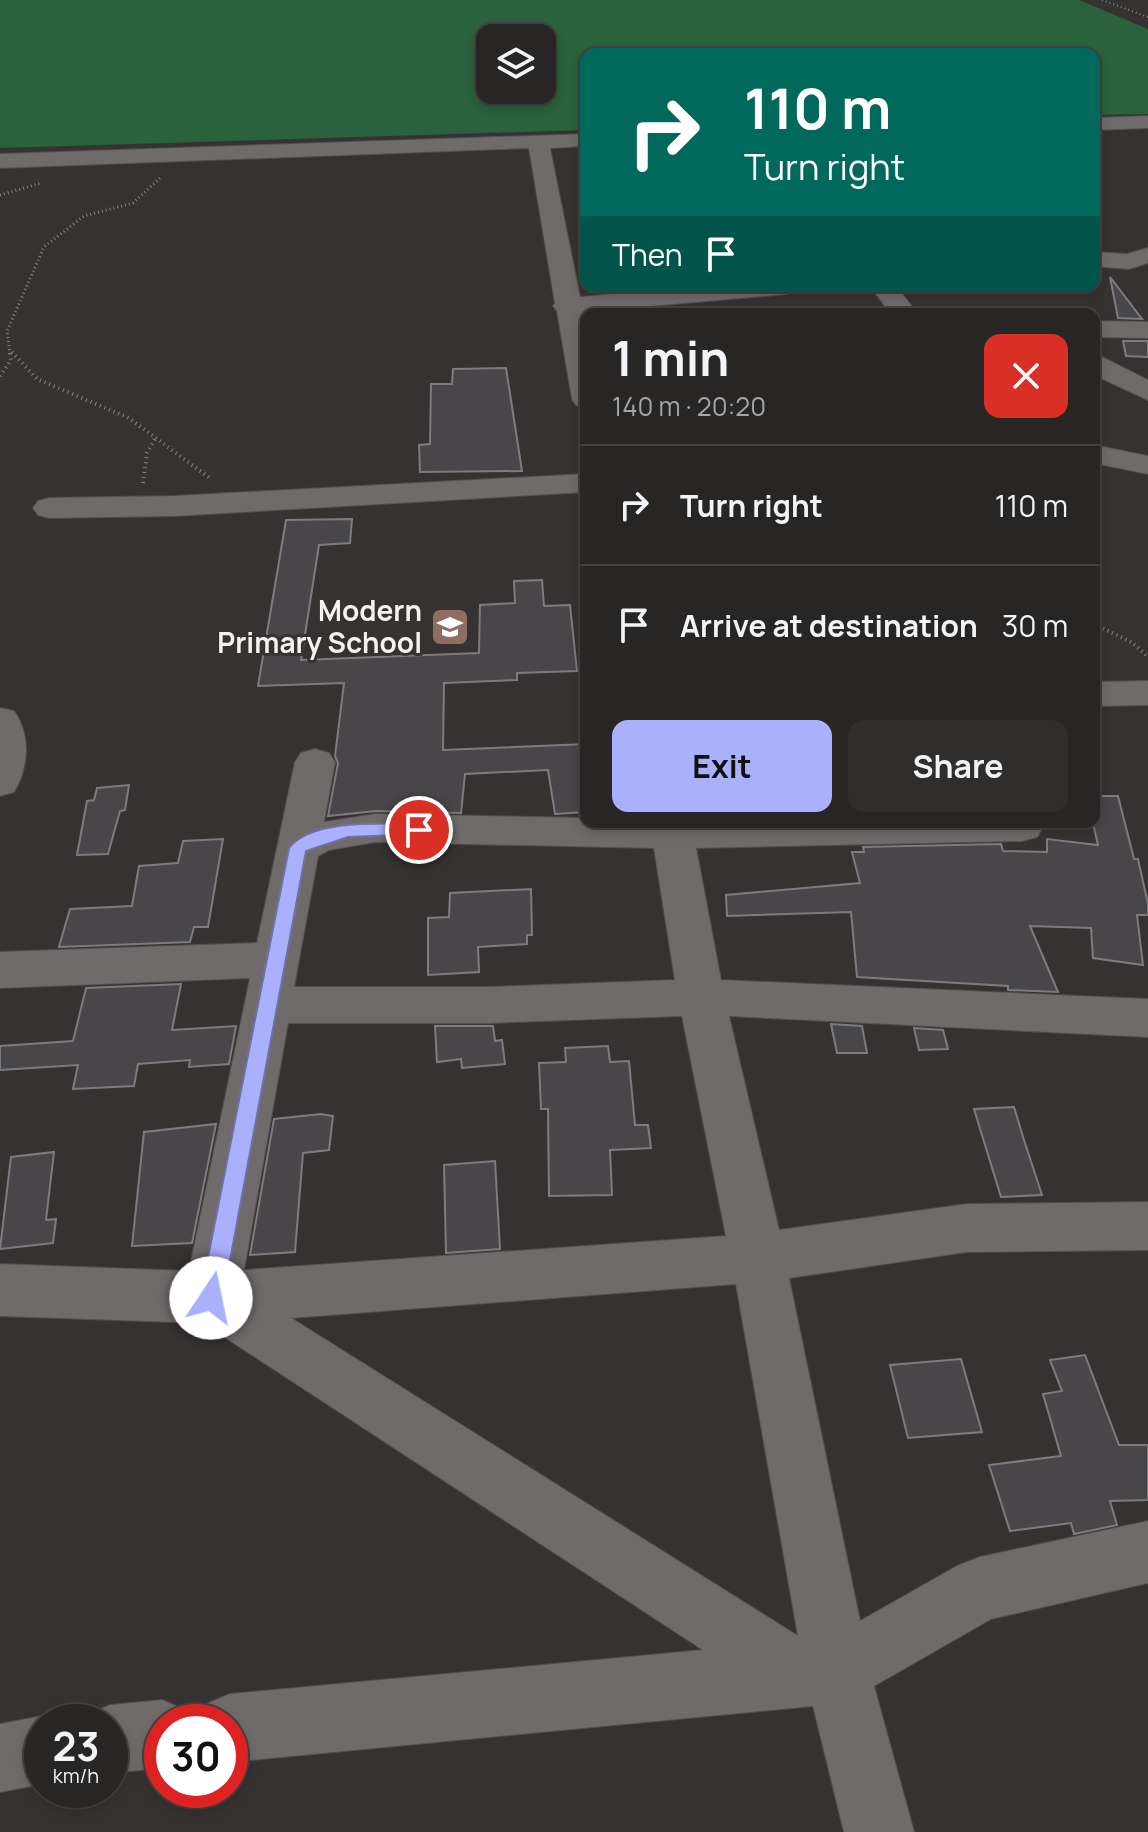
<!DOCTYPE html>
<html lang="en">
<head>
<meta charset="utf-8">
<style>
  :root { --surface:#282625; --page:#302e2d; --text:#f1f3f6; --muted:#a5a5a7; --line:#444342; --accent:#aab0fb }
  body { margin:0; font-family:Manrope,sans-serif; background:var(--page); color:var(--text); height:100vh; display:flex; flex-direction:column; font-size:30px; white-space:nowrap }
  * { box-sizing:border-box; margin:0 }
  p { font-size:26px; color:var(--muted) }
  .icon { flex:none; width:44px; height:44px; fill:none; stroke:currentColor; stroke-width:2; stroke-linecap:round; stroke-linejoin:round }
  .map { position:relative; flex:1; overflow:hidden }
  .drawer { position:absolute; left:580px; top:308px; width:520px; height:520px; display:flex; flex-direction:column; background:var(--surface); border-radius:16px; box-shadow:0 4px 12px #0003,0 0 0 2px var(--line) }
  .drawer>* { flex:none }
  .hud { position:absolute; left:580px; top:48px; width:520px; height:244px; border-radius:16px; box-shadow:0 4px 12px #0003,0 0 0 2px var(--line); background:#00695c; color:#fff; overflow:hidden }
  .buttons { position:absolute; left:476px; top:24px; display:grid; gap:16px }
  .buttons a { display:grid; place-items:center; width:80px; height:80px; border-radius:16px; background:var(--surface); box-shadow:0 4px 12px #0003,0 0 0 2px var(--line); font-size:40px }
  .speed { position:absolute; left:24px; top:1704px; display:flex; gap:16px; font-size:40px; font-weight:700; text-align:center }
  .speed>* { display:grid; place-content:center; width:104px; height:104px; border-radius:50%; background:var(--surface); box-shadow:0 4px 12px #0003,0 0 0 2px var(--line); line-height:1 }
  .speed small { font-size:20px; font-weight:400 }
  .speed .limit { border:12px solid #d22; background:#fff; color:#111 }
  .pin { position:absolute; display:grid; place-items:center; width:68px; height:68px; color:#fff; margin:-34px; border:4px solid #fff; border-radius:50%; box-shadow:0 2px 8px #0007 }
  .me { position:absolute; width:88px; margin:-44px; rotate:11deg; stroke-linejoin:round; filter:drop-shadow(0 0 6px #0008) }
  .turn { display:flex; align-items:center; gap:28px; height:168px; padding:0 32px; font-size:36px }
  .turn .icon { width:104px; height:104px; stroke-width:2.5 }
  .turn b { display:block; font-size:56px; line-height:68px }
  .then { display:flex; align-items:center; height:76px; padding:0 32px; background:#0003; gap:16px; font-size:30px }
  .round { display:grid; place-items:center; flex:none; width:84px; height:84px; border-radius:16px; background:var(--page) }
  .headline { display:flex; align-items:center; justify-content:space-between; height:136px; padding:0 32px }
  h1 { font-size:48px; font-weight:700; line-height:60px }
  .button { display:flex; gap:16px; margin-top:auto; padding:16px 32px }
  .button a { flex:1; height:92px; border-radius:16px; background:var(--accent); color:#111; font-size:32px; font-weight:700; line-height:92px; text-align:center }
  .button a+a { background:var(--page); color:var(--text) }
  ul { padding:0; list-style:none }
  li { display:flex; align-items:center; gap:24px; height:120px; padding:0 32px; border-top:2px solid var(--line) }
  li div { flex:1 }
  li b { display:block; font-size:30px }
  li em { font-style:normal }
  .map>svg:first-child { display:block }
</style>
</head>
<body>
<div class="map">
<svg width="1148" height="1832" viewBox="0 0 1148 1832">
  <rect width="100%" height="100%" fill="#363231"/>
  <path fill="#29623c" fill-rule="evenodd" d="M0 0H1079L1148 29V114L1094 115V54H586V130L0 148ZM490 38H542V90H490Z"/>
  <path fill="#484649" stroke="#7c7b7e" stroke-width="2" d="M1110 277 1142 319 1118 318Z
    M1123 341H1148V357L1126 356Z
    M506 368 522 471 420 472 419 445 430 444 431 384H452L453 369Z
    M352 519 350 543 319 545 301 660 479 653 480 605 515 603 514 581 542 580 544 606 570 605 577 671 517 673V680L444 683 443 750 586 744V812L555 814 548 770 465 774 461 813 376 811 328 816 338 763 335 756 344 683 258 686 286 520Z
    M129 785 125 810 120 811 108 854 77 855 87 801 94 800 97 788Z
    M1094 796H1118L1134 859H1138L1148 904V915H1137L1143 965 1093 958 1091 928 1030 926 1058 992 1008 990V986L857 977 851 912 727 916 726 895 860 883 852 852H864L863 847 1001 844 1003 851 1047 852V839L1098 845 1094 828Z
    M223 839 208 927H194L190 942 59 947 70 909 132 906 139 866 178 863 183 841Z
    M531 889 532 935H527V944L478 947 479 972 428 975V918L449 917 450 893Z
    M181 984 172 1030 236 1026 229 1064 189 1067 190 1060 138 1064 134 1086 73 1089 78 1065 0 1070V1046L73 1041 86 988Z
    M831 1024 862 1026 867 1053H837Z
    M435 1026H493L495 1041 502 1040 505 1064 462 1068 461 1059 437 1062Z
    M914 1028 943 1030 948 1049 919 1050Z
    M608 1046 610 1062 629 1061 635 1125H648L651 1148 610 1150 612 1195 549 1196 548 1109H541L539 1063 566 1062 565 1048Z
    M1014 1107 1024 1140 1042 1195 1001 1197 974 1109Z
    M321 1114 333 1116 329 1150 303 1153 295 1252 250 1255 274 1119Z
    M216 1124 192 1243 132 1246 144 1132Z
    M54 1152 46 1220 56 1219 53 1243 0 1249 11 1157Z
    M495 1161 500 1249 446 1253 444 1165Z
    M1085 1355 1119 1445H1148V1500L1110 1501 1117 1525 1074 1534 1071 1523 1010 1531 989 1465 1061 1456 1043 1394 1062 1391 1050 1360Z
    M961 1359 982 1432 908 1438 890 1365Z"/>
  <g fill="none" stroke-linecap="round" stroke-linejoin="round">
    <g stroke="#524e4d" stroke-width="2">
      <path id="minor" d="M1148 116V128L1094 130V118Z
        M586 134V146L550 148 580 297 701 286H799L795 291 786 294 583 312 586 327V408L576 405 572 399 557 311 553 306 555 303 529 148 0 168V154Z
        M1148 248V263L1129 269 1094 266V252L1127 254Z
        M870 286H896L918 314H891Z
        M1094 321 1148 322V338L1094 337Z
        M1094 353 1148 380V400L1094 375Z
        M1094 445 1148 456V474L1094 463Z
        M586 474V492L174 516 49 518 38 515 33 508 38 501 49 498 174 496Z
        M1148 681V705L1094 706V682Z
        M0 708 14 711C31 735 29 767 14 792L0 796Z
        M315 749 329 753 335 762 324 822 376 814 586 818V822H1040L1043 827 1037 837 1022 841 696 848 721 980 1148 999V1037L729 1016 779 1230 967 1204 1148 1202V1250L967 1252 789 1278 860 1621 957 1566 980 1557 1148 1521V1583L991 1619 874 1686 914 1832H844L813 1706 230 1762V1722H199L206 1704 230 1694 703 1650 203 1323 0 1316V1264L189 1271 250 978 0 988V952L257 943 295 762 301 753ZM376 842 654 848 675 980 489 987H294L318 856 329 850ZM682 1016 726 1236 244 1270 288 1023H489ZM736 1284 798 1636 291 1318Z
        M162 1700 186 1710 191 1722H162V1768L110 1773V1722H83L86 1715 110 1705Z
        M42 1716 57 1722H42V1784L0 1792V1724Z"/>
    </g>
    <path stroke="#878483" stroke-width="2" stroke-dasharray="1 3" stroke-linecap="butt" d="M1102 0 1148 17"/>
    <path stroke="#878483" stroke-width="3" stroke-dasharray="1 3" stroke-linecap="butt" d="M0 195 41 183
      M10 354 7 331 44 247 84 216 133 203 160 178"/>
    <path stroke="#878483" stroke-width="4" stroke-dasharray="1 4" stroke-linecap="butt" d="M12 352 37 379 129 418 211 479
      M0 376 11 360 10 352
      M143 483 147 453 156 437
      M1094 624 1133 643 1148 657"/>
    <use href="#minor" fill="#6f6b6a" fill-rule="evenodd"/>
  </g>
  <path fill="#aab0fb" stroke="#6e72a3" stroke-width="2" d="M419 824 425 826 428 830 425 834 348 837 306 851 223 1298 219 1306 211 1309 203 1306 200 1298 289 848C312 818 386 824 419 824Z"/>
  <defs>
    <g id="school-square" transform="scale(2)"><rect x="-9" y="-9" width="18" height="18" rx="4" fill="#8d6e63" stroke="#363231"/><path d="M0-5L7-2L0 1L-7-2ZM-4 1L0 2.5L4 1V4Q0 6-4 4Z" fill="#fff"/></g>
  </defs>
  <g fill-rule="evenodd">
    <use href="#school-square" x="450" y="627"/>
  </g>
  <g text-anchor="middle" stroke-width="6" stroke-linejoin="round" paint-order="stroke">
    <g font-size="28" font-weight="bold" fill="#f5f3f2" stroke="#363231" text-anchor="end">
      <text x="422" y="621">Modern<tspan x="422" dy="32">Primary School</tspan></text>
    </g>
  </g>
</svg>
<div class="buttons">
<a><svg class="icon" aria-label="layers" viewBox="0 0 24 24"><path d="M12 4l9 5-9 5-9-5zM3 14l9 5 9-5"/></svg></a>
</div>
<div class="speed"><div>23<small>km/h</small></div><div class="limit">30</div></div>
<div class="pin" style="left:419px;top:830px;background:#d93025"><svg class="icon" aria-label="arrive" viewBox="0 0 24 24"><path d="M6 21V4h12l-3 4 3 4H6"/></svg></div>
<svg class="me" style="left:211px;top:1298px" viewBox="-20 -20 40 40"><circle r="19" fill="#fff"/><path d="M0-13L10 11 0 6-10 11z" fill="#aab0fb"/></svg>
<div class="hud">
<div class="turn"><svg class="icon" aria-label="right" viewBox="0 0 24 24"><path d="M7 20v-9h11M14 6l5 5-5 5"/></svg><div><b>110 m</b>Turn right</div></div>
<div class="then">Then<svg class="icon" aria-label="arrive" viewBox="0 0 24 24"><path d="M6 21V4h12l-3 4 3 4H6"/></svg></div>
</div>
<section class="drawer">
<div class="headline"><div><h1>1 min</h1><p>140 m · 20:20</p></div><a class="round" style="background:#d93025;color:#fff"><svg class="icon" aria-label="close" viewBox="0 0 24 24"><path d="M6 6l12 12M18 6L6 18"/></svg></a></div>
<ul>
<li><svg class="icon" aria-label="right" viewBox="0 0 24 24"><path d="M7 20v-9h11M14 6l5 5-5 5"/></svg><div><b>Turn right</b></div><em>110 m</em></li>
<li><svg class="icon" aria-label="arrive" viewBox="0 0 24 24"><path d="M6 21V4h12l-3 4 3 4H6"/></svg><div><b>Arrive at destination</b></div><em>30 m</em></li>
</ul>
<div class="button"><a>Exit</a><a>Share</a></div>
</section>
</div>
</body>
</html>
